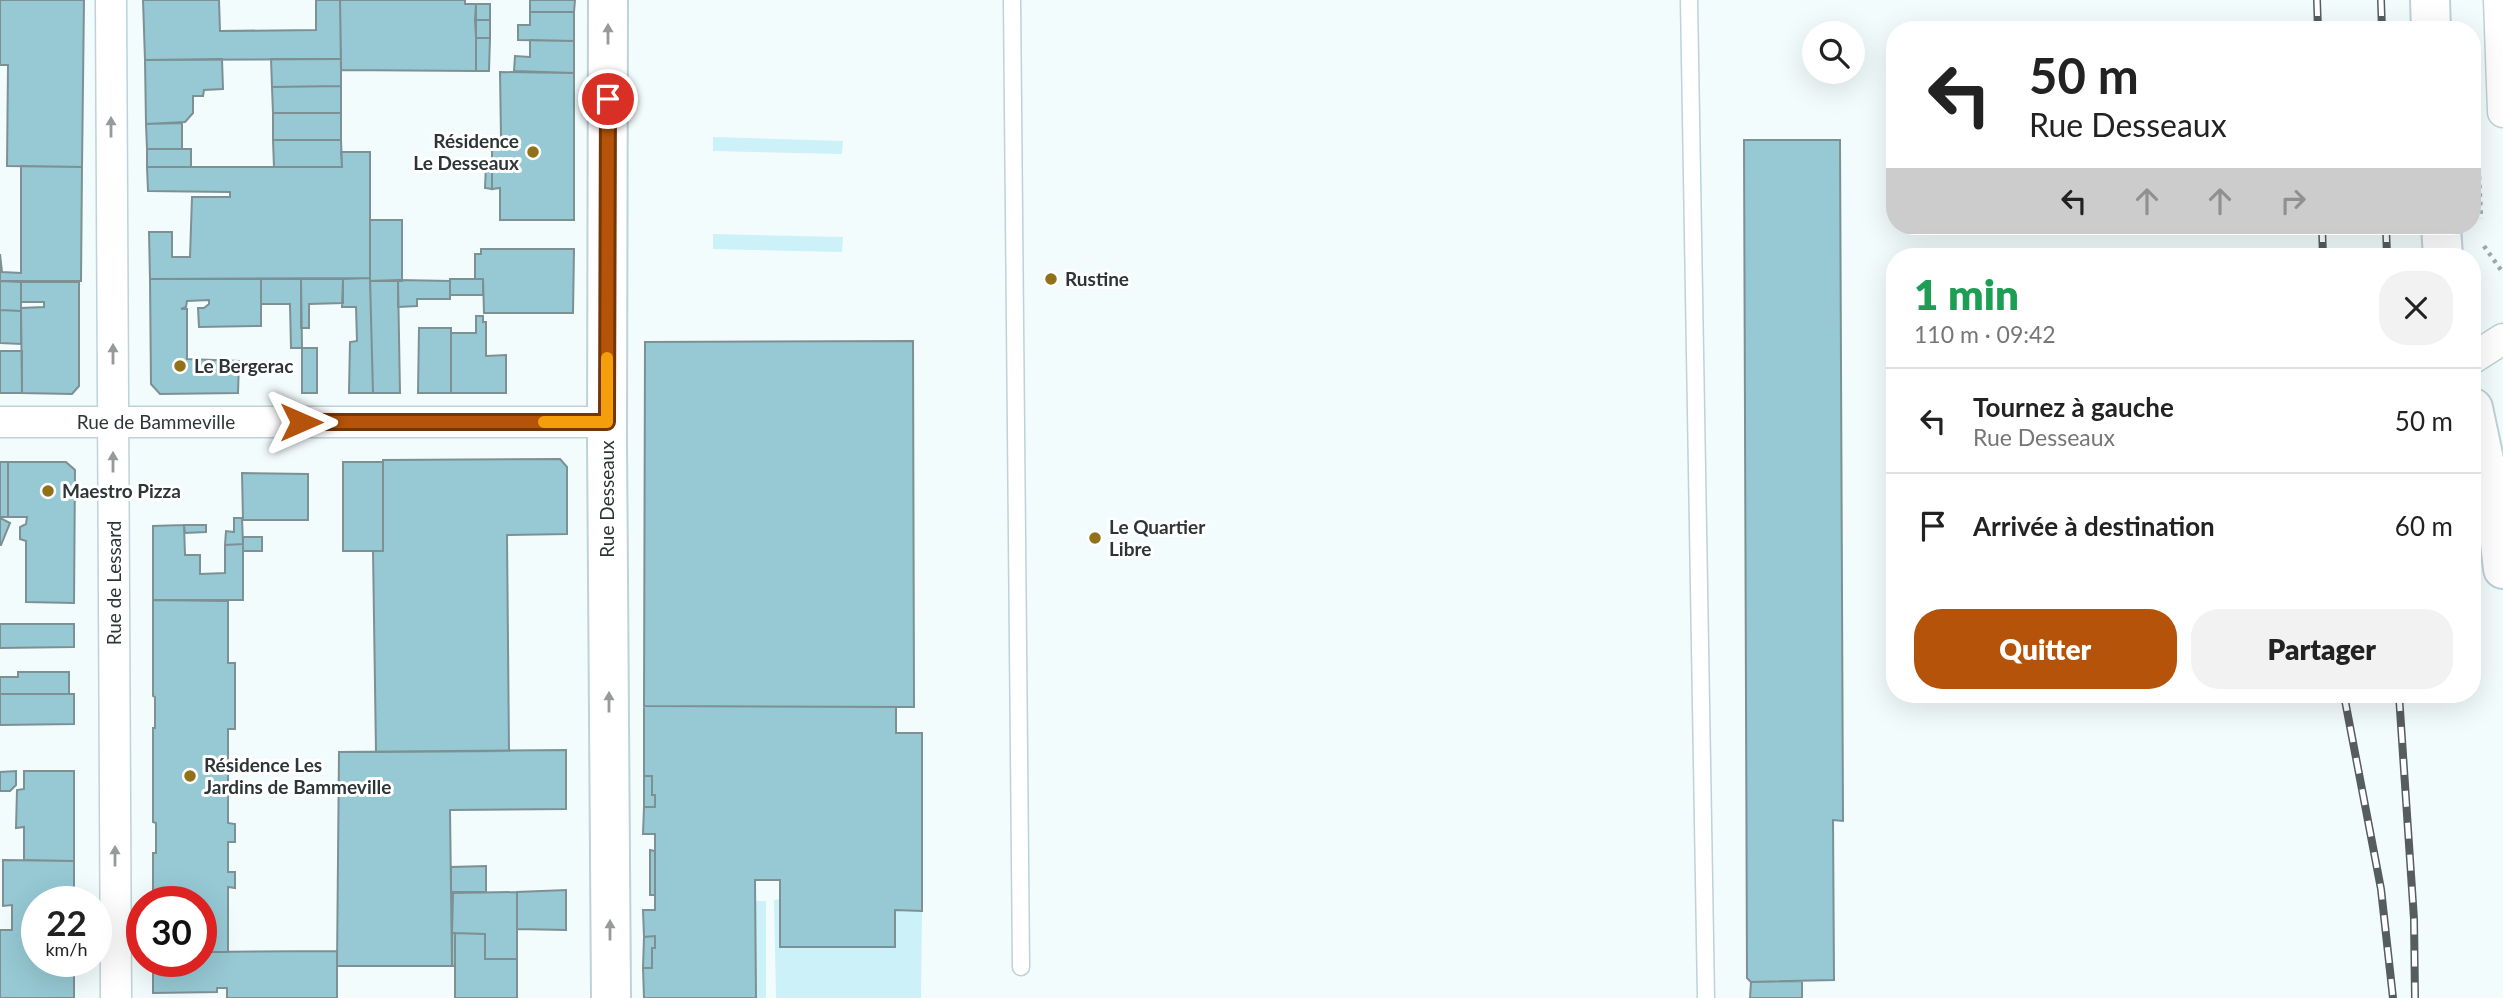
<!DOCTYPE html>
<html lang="fr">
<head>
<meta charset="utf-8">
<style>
  :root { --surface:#fff; --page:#f2f2f2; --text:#222; --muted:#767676; --line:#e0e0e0; --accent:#b45309 }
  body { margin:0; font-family:Lato,sans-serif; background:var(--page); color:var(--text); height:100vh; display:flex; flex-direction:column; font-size:26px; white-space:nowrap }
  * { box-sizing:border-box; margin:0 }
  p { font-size:23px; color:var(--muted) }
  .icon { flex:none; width:38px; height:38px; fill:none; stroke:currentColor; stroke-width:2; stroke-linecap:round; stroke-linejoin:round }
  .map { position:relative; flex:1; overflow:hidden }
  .details { position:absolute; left:1886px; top:248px; width:595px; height:455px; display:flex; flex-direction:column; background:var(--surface); border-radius:28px; box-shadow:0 7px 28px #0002 }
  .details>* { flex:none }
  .top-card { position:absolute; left:1886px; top:21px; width:595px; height:214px; border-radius:28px; box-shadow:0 7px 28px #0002; background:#fff; color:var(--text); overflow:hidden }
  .buttons { position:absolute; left:1802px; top:21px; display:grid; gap:14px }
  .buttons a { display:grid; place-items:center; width:63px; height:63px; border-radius:50%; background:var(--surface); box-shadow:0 7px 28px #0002; font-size:35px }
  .speed { position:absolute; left:21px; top:886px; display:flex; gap:14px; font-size:35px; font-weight:700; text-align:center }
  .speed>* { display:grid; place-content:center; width:91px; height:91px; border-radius:50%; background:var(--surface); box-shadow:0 7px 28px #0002; line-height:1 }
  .speed small { font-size:18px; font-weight:400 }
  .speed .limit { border:10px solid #d22; background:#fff; color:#111 }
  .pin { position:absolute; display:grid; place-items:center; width:60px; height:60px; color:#fff; margin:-30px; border:4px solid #fff; border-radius:50%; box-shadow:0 2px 7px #0007 }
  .me { position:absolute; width:77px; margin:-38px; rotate:90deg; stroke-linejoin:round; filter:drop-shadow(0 0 5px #0008) }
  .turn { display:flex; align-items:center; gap:24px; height:147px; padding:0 28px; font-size:32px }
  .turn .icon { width:91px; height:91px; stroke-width:2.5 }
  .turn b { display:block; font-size:49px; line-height:60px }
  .lanes { display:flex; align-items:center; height:66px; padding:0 28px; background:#0003; justify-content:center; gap:35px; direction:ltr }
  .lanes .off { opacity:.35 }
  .round { display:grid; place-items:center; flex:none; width:74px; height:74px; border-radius:28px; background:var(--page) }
  .head { display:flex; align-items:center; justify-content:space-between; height:119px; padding:0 28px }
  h1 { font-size:42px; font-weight:800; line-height:52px; color:#1e9e55 }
  .primary-button { display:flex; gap:14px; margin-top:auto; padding:14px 28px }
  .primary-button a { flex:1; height:80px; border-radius:28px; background:var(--accent); color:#fff; font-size:28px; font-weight:800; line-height:80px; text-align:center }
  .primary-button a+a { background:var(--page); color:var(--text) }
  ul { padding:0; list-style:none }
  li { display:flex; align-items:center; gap:21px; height:105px; padding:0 28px; border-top:2px solid var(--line) }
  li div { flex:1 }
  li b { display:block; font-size:26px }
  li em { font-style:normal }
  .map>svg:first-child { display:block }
</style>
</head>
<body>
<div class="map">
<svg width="2503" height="998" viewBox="0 0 2503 998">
  <rect width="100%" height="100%" fill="#f3fcfd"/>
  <path fill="#ccf1f8" d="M713 137 843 141 842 154 713 151Z
    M713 234 843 237 842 252 713 249Z
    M780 899V947H895V910L922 911 921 998H776L774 900Z
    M755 901H766V998H756Z"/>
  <path fill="#96c9d4" stroke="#7d9094" stroke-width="2" d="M0 0H84L82 167 7 166 8 65H0Z
    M143 0H219L220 31 316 30V0H340L341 59 145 60Z
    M340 0H465V4H476V71L341 70Z
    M530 0H575L574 12H530Z
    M476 4H490V20H475Z
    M530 12H574V41L518 40V25H530Z
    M475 20H490V38H476Z
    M476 38H490L489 71H476Z
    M530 40 574 41V73L514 71 515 56 530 57Z
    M222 59 223 89 204 90 203 96H193V113L185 122 146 124 145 60Z
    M271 59H341V86L272 87Z
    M500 72 574 73V220H500V188L492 189V138H501Z
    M341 86V113H273L272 87Z
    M273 113H341V140H273Z
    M182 123V149H147L146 124Z
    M273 140H341L342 167H274Z
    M1744 140H1840L1843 821 1833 820 1834 980 1751 982 1747 978Z
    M147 149H191V167H147Z
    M341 152H370V278L150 279 149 232H172V257H190L192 197H230V192L148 191 147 167H342Z
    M486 165 492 166V189L485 188Z
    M21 166 82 167 81 281H0V254L2 272 21 273Z
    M370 220H402V281H370Z
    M481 249H574L573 313H484L483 279H475V254H481Z
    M370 278 373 393H349L350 342 357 341 356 307H342L343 279Z
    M150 279H261V326L199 327 198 308H204L209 304V300L187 301 186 307 181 309H187V359L239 361 238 393 160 394 151 384Z
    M261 279H301L302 348H291L290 304H261Z
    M301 279H343V303L309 304V328H301Z
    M450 279H483V295H450Z
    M398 280 450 281V299H417V306L398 307Z
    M398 280 400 393H373L370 281Z
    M0 281 21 282V311L0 310Z
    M21 282H79V386L72 394 22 393 21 308 44 307V302H21Z
    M0 310 21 311V344L0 343Z
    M476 316H483V322H486V356L506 355V393H451V333H476Z
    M419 328H451V393H418Z
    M913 341 914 707 644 706 645 342Z
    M302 348H317V393H302Z
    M0 351H22V393H0Z
    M560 459 567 467V534L507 535 509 751 376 752 373 551H383V460Z
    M0 462H8V517H0Z
    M8 462H66L75 470 74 603 26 602V541L20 539V527L26 524 27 517H8Z
    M343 462H383V551H343Z
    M242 473 308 474V520H243Z
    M0 518 10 523 1 545H0Z
    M234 518H242L243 544 225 545 226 531 234 532Z
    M184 525H206V532L185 533Z
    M184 525 185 555H200V574L225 573V545L243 544V600H153V526Z
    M243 537H262V551H243Z
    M153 600 228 601V663H235V729H228V823L235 824V842H228V872H235V888L228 887V952H201V901H153V853H156V823L153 822V728H155V697L153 696Z
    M0 624H74V647L0 648Z
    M18 672H69V694H0V677H18Z
    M0 694H74V724L0 725Z
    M644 706 896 707V733H922V911L895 910V947H780V880H755L756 998H644L643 968H652V948H655V936L644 937 643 910H655V834H643L644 807H655V795H652V776H644Z
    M566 750V809L450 810 452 966H337L339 752Z
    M16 771V785L10 791H0V772Z
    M24 771H74V861L24 860V827L16 828 17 790 24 789Z
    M644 776H652V795H655V807H644Z
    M650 850 655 851V895H650Z
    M3 860 74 861V901H37V961H74V998H0V930H12V905L3 906Z
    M486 866V892H451V867Z
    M566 890V930L517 929V892Z
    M517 892V959H485V934L452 933 453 893Z
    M452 933H455V966H452Z
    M455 933 485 934V959H517V998H455Z
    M655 936V948H652V968H643L644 937Z
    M337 951V998H227V988H217V992L153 993V961H201V952Z
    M1802 981V998H1750L1751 982Z"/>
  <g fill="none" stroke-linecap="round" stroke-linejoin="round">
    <g stroke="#bed2d7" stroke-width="19">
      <path id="lane" d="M1012 0 1021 967
        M1689 0 1706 998"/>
    </g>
    <g stroke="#bed2d7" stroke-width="33">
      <path id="street" d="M111 0 116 998
        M2499 0 2503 112
        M2473 358 2503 339
        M0 422H607"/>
    </g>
    <g stroke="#bed2d7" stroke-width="42">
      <path id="secondary" d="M608 0 607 439 611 998
        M2430 0 2431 30
        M2441 226 2443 257
        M2473 408 2498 525 2503 569"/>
    </g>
    <path stroke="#a0a9aa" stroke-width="4.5" stroke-dasharray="3.5 5" stroke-linecap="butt" d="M2477 134 2481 219
      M2484 246 2503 273"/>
    <use href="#lane" stroke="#fff" stroke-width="16"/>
    <use href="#street" stroke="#fff" stroke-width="30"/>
    <use href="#secondary" stroke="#fff" stroke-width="38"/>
    <g stroke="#555d5f" stroke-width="8">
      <path id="rail" d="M2317 0 2318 30
        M2381 0 2382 30
        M2322 226 2323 257
        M2386 226 2387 257
        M2344 695 2381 889 2393 998
        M2399 695 2414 919 2415 998"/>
    </g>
    <use href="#rail" stroke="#fff" stroke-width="5" stroke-dasharray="16" stroke-linecap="butt"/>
  </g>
  <defs><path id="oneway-solid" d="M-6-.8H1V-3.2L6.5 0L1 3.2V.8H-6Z" transform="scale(1.75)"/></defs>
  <g fill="#969a9b">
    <use href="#oneway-solid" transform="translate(608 34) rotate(-90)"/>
    <use href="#oneway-solid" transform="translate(111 127) rotate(-90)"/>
    <use href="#oneway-solid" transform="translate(113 354) rotate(-90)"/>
    <use href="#oneway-solid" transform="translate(113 462) rotate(-90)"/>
    <use href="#oneway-solid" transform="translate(609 702) rotate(-90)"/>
    <use href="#oneway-solid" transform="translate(115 856) rotate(-90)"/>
    <use href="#oneway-solid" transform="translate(610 930) rotate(-90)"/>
  </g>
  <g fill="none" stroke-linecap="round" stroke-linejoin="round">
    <g stroke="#753606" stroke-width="18">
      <path id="route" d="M301 422H607L608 99"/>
    </g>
    <use href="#route" stroke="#b45309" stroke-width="12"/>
    <path stroke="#f59e0b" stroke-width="12" d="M544 422H607V358"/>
  </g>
  <g fill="#917218" stroke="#fff" stroke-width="2.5">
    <circle cx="533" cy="152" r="7"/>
    <circle cx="1051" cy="279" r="7"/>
    <circle cx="180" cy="366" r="7"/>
    <circle cx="48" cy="491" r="7"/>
    <circle cx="1095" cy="538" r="7"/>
    <circle cx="190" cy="776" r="7"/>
  </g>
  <g text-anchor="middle" stroke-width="6" stroke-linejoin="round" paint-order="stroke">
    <g font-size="19" font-weight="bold" fill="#2d3537" stroke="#fff" text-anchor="start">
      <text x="519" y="148" text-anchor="end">Résidence<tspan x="519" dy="22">Le Desseaux</tspan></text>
      <text x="1065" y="286">Rustine</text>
      <text x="194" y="373">Le Bergerac</text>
      <text x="62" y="498">Maestro Pizza</text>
      <text x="1109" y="534">Le Quartier<tspan x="1109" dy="22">Libre</tspan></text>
      <text x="204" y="772">Résidence Les<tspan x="204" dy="22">Jardins de Bammeville</tspan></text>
    </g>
    <g font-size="19" fill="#2d3537" stroke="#fff">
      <text x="156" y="429">Rue de Bammeville</text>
      <text transform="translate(607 499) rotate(-90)" y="7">Rue Desseaux</text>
      <text transform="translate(114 583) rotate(-90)" y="7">Rue de Lessard</text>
    </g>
  </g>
</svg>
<div class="buttons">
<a><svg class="icon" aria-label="search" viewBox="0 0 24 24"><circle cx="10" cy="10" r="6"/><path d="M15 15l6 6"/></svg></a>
</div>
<div class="speed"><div>22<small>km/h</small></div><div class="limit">30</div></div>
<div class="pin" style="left:608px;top:99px;background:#d93025"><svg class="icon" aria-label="arrive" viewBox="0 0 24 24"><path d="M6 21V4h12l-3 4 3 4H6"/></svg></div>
<svg class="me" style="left:301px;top:422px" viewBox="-20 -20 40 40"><path d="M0-17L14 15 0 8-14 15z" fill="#b45309" stroke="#fff" stroke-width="4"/></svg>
<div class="top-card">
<div class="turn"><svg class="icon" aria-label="left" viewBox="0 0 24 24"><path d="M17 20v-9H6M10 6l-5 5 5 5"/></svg><div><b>50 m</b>Rue Desseaux</div></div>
<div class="lanes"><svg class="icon" aria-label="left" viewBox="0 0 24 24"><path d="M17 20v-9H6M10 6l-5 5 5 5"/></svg><svg class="icon off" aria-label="ahead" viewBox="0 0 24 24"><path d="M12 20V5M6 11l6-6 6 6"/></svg><svg class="icon off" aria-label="ahead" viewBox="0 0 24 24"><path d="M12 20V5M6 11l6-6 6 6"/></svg><svg class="icon off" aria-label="right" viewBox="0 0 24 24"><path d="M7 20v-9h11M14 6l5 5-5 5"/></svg></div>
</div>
<section class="details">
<div class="head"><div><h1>1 min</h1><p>110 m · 09:42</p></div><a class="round"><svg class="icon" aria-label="close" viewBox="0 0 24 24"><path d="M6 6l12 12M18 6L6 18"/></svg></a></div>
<ul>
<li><svg class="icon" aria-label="left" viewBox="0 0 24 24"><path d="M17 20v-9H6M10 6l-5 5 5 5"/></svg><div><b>Tournez à gauche</b><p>Rue Desseaux</p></div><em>50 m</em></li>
<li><svg class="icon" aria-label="arrive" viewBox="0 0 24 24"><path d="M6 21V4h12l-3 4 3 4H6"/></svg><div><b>Arrivée à destination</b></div><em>60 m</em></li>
</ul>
<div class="primary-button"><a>Quitter</a><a>Partager</a></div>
</section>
</div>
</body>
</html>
